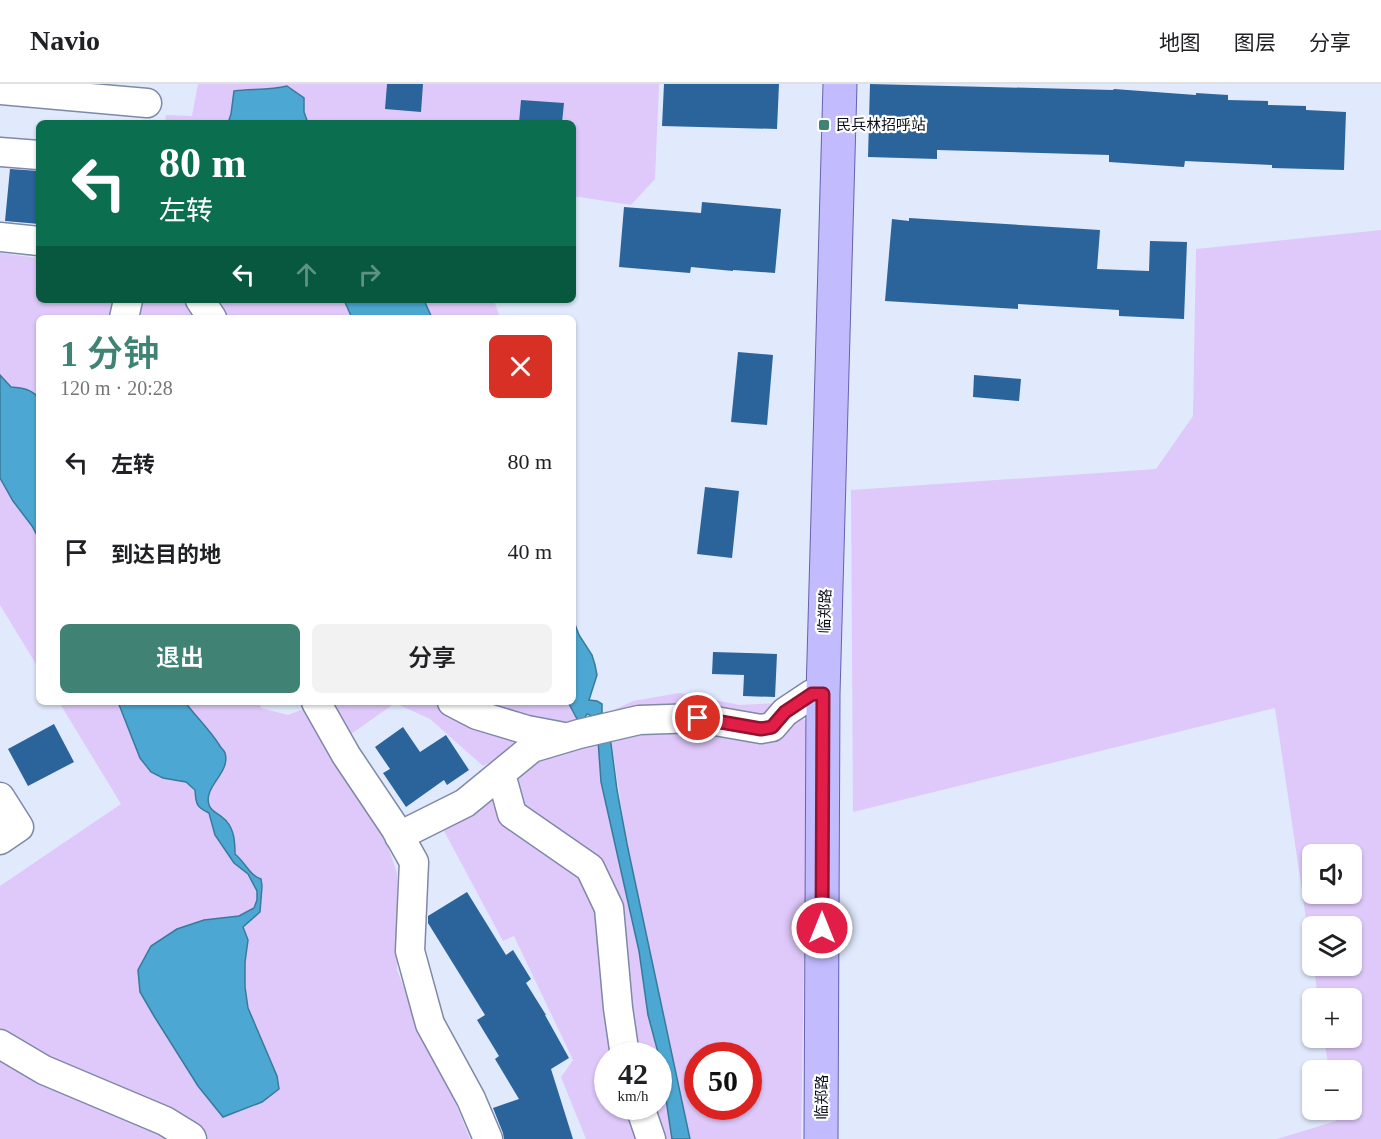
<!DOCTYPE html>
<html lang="zh">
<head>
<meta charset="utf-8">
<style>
  :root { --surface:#fff; --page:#f2f2f2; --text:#202124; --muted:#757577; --line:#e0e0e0; --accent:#408273 }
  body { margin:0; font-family:"Times New Roman","Noto Sans SC",serif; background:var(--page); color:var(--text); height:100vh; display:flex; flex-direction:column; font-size:22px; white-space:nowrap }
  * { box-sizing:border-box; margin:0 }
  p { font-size:20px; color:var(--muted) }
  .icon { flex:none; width:33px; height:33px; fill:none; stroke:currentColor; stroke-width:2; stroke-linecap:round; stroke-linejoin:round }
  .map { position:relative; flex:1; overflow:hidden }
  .panel { position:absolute; left:36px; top:231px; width:540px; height:390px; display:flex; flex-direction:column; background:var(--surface); border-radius:9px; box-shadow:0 2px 4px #0004 }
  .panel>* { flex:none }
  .hud { position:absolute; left:36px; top:36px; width:540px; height:183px; border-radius:9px; box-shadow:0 2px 4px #0004; background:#0b6e4f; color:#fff; overflow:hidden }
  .buttons { position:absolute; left:1302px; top:760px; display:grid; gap:12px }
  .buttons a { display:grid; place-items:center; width:60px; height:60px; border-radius:9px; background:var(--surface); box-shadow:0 2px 4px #0004; font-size:30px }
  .speed { position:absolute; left:594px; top:958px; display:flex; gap:12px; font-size:30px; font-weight:700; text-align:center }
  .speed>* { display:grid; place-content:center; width:78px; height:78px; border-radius:50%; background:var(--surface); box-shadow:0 2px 4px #0004; line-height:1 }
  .speed small { font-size:15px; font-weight:400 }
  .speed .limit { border:9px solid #d22; background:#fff; color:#111 }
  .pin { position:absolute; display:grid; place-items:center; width:51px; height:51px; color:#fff; margin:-26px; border:3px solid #fff; border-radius:50%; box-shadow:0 2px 6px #0007 }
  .me { position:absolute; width:66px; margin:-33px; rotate:0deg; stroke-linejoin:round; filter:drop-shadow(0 0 4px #0008) }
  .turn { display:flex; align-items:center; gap:21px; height:126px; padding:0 24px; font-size:27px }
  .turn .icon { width:78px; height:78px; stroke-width:2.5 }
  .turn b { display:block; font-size:42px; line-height:51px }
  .lanes { display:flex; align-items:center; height:57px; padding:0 24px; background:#0003; justify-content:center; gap:30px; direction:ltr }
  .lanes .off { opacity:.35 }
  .round { display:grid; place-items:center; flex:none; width:63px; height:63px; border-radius:9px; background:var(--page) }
  .overview { display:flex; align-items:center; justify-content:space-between; height:102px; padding:0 24px }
  h1 { font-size:36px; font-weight:600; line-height:45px; color:var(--accent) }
  .button { display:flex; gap:12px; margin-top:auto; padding:12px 24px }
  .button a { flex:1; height:69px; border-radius:9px; background:var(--accent); color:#fff; font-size:24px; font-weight:600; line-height:69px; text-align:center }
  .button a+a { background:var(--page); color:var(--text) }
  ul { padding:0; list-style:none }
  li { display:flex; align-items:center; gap:18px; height:90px; padding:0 24px }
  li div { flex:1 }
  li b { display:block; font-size:22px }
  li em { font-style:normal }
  header { display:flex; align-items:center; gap:36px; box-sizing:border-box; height:84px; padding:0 30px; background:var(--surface); border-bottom:2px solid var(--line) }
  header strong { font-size:28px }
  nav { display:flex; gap:33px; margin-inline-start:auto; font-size:21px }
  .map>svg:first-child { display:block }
</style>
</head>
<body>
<header>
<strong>Navio</strong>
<nav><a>地图</a><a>图层</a><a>分享</a></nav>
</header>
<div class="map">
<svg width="1381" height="1055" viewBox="0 0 1381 1055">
  <rect width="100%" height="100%" fill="#e1e9fd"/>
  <path fill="#dfc9fb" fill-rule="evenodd" d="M198 0H659L655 95 631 121 573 112V39H165L166 31 192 32Z
    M1381 146V1055H1277L1336 1037 1335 1026H1352V987H1329L1324 954H1352V915H1318L1314 882H1352V843H1312V875L1275 624 853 728 851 406 1156 385 1193 332 1196 165ZM1312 771H1352V810H1312Z
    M0 169 39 174V216H115L112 234H39V585L0 521Z
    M138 216H494L500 234H136Z
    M679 609 740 621 779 619 808 638 801 1055H690L627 760 607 629 633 617ZM698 972H748V1023H698Z
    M59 618H259L261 624 288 631 322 618H568L572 627 583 637 483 682 430 635 395 619 347 653 383 748 397 789V886L413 927 451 1008 470 1055H0V802L121 720Z
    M598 656 601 698 639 867 648 931 660 976 672 1055H586L561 993 573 976 514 852 503 857 444 747 477 719 532 678ZM608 972H658V1023H608Z"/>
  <path fill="#4ca8d3" stroke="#387a9c" stroke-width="1.5" d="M287 2 304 14V28L308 39H228L231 30 234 7C252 5 270 6 287 2Z
    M344 216H424L432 234H352Z
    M0 291 11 303C23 304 31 305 39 314V455L32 442 13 417 0 394Z
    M573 535 579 551 592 571 595 581 597 591 589 616 597 617 602 620V629L592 632 587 630 583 637 577 635 568 618H573Z
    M118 618H185C196 633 210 646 220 662 221 664 224 666 225 669 231 689 203 702 209 721 211 727 217 729 222 733 234 742 235 756 235 770 245 778 249 791 261 795L262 802 260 828 243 843 248 856 245 878V903L248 924 277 992 279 1005 262 1018 223 1033 198 1002 154 932 140 908 138 886 151 862 177 845 204 836 239 832 254 824 257 816V807L248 790 234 779 215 751 209 729C196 723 196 720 195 706L186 698 163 694 151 688 140 674Z
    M607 629 617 706 627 760 690 1055H672L660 976 648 931 639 867 601 698 598 656 594 633Z"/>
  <path fill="#2a649b" d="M387 0H423L421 28 385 25Z
    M664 0H779L777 45 662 42Z
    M870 0 1113 6 1114 5 1196 11V9L1228 11V16L1268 17V21L1306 22V26L1346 28 1344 86 1272 84V81L1185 77 1184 83 1109 78V71L937 66V75L868 73Z
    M521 16 564 19 562 39H519Z
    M10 85 39 87V140L5 137Z
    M702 118 781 125 775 189 733 186V187L691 183 690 189 619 183 624 123 701 129Z
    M909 134 1100 146 1097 185 1149 187 1150 157 1187 158 1184 235 1119 232V226L1018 220V225L885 217 892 135 909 137Z
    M738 268 773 271 767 341 731 338Z
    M974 291 1021 295 1019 317 973 313Z
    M705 403 739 407 732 474 697 470Z
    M713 568 777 570 775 613 743 612 744 591 712 590Z
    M54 640 74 678 28 702 8 665Z
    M403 643 420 668 446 651 469 686 447 701 444 696 406 723 383 689 390 685 375 663Z
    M467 808 506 871 513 866 531 895 526 899 546 931H545L569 974 551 985 573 1055H504L503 1049 493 1024 519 1015 495 975 499 972 477 936 485 931 428 839V832Z"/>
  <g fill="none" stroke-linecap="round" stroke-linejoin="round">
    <g stroke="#7d89a7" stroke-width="31">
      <path id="minor" d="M0 6 147 19
        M0 68 39 71
        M0 153 39 157
        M200 216 212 234
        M124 234 128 216
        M316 618 346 671 395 744 414 778 410 867 430 940 471 1015 488 1055
        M452 618 477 631 527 646 564 653
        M501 690 512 730 590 784 609 824 618 924 625 972
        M0 713 19 743 0 756
        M399 752 465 719 532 664 579 650 639 636 698 634 761 645 772 643 785 628 812 610H823
        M0 960 44 986 165 1037 191 1053 192 1055
        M640 1023 651 1055"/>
    </g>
    <g stroke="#6761ae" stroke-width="35">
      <path id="major" d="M821 1055 823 610 840 0"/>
    </g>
    <use href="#minor" stroke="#fff" stroke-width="28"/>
    <use href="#major" stroke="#c2bbfe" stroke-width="33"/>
  </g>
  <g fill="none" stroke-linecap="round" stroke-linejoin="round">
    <g stroke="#92132f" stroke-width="15">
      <path id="route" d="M698 634 761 645 772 643 785 628 812 610H823L822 844"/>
    </g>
    <use href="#route" stroke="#e11d48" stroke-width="10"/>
  </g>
  <rect fill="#408273" stroke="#fff" stroke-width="2" x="818" y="35" width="12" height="12" rx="3"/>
  <g text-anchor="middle" stroke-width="4.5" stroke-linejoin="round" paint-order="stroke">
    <g font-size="15" fill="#0b0f1a" stroke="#fff" text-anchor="start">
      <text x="836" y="46">民兵林招呼站</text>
    </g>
    <g font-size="15" fill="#0b0f1a" stroke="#fff">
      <text transform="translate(825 527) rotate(-88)" y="5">临郑路</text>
      <text transform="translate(822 1013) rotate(-90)" y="5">临郑路</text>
    </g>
  </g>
</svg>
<div class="buttons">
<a><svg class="icon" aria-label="sound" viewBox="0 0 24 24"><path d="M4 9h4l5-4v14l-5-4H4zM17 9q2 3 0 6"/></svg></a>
<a><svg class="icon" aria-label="layers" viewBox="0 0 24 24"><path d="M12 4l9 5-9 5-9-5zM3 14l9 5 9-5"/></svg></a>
<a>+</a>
<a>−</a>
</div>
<div class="speed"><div>42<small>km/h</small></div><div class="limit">50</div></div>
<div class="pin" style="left:698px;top:634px;background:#d93025"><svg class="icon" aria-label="arrive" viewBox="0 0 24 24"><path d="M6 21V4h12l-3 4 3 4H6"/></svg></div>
<svg class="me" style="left:822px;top:844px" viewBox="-20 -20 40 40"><circle r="17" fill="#e11d48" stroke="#fff" stroke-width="3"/><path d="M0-11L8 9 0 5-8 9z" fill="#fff"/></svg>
<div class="hud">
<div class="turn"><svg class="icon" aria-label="left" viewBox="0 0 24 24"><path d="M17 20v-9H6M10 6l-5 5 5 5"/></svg><div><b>80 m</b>左转</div></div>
<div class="lanes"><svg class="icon" aria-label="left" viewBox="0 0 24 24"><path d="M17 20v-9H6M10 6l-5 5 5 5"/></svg><svg class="icon off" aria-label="ahead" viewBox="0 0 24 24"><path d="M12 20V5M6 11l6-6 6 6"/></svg><svg class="icon off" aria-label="right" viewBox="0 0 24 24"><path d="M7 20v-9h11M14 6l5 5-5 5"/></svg></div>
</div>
<section class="panel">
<div class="overview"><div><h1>1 分钟</h1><p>120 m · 20:28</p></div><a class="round" style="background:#d93025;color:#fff"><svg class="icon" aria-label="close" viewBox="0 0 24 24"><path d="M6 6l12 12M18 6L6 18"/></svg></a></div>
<ul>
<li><svg class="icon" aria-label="left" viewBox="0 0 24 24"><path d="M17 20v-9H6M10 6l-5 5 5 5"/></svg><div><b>左转</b></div><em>80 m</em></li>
<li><svg class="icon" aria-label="arrive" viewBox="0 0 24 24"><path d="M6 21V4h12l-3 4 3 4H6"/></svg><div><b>到达目的地</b></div><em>40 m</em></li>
</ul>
<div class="button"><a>退出</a><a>分享</a></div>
</section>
</div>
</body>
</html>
